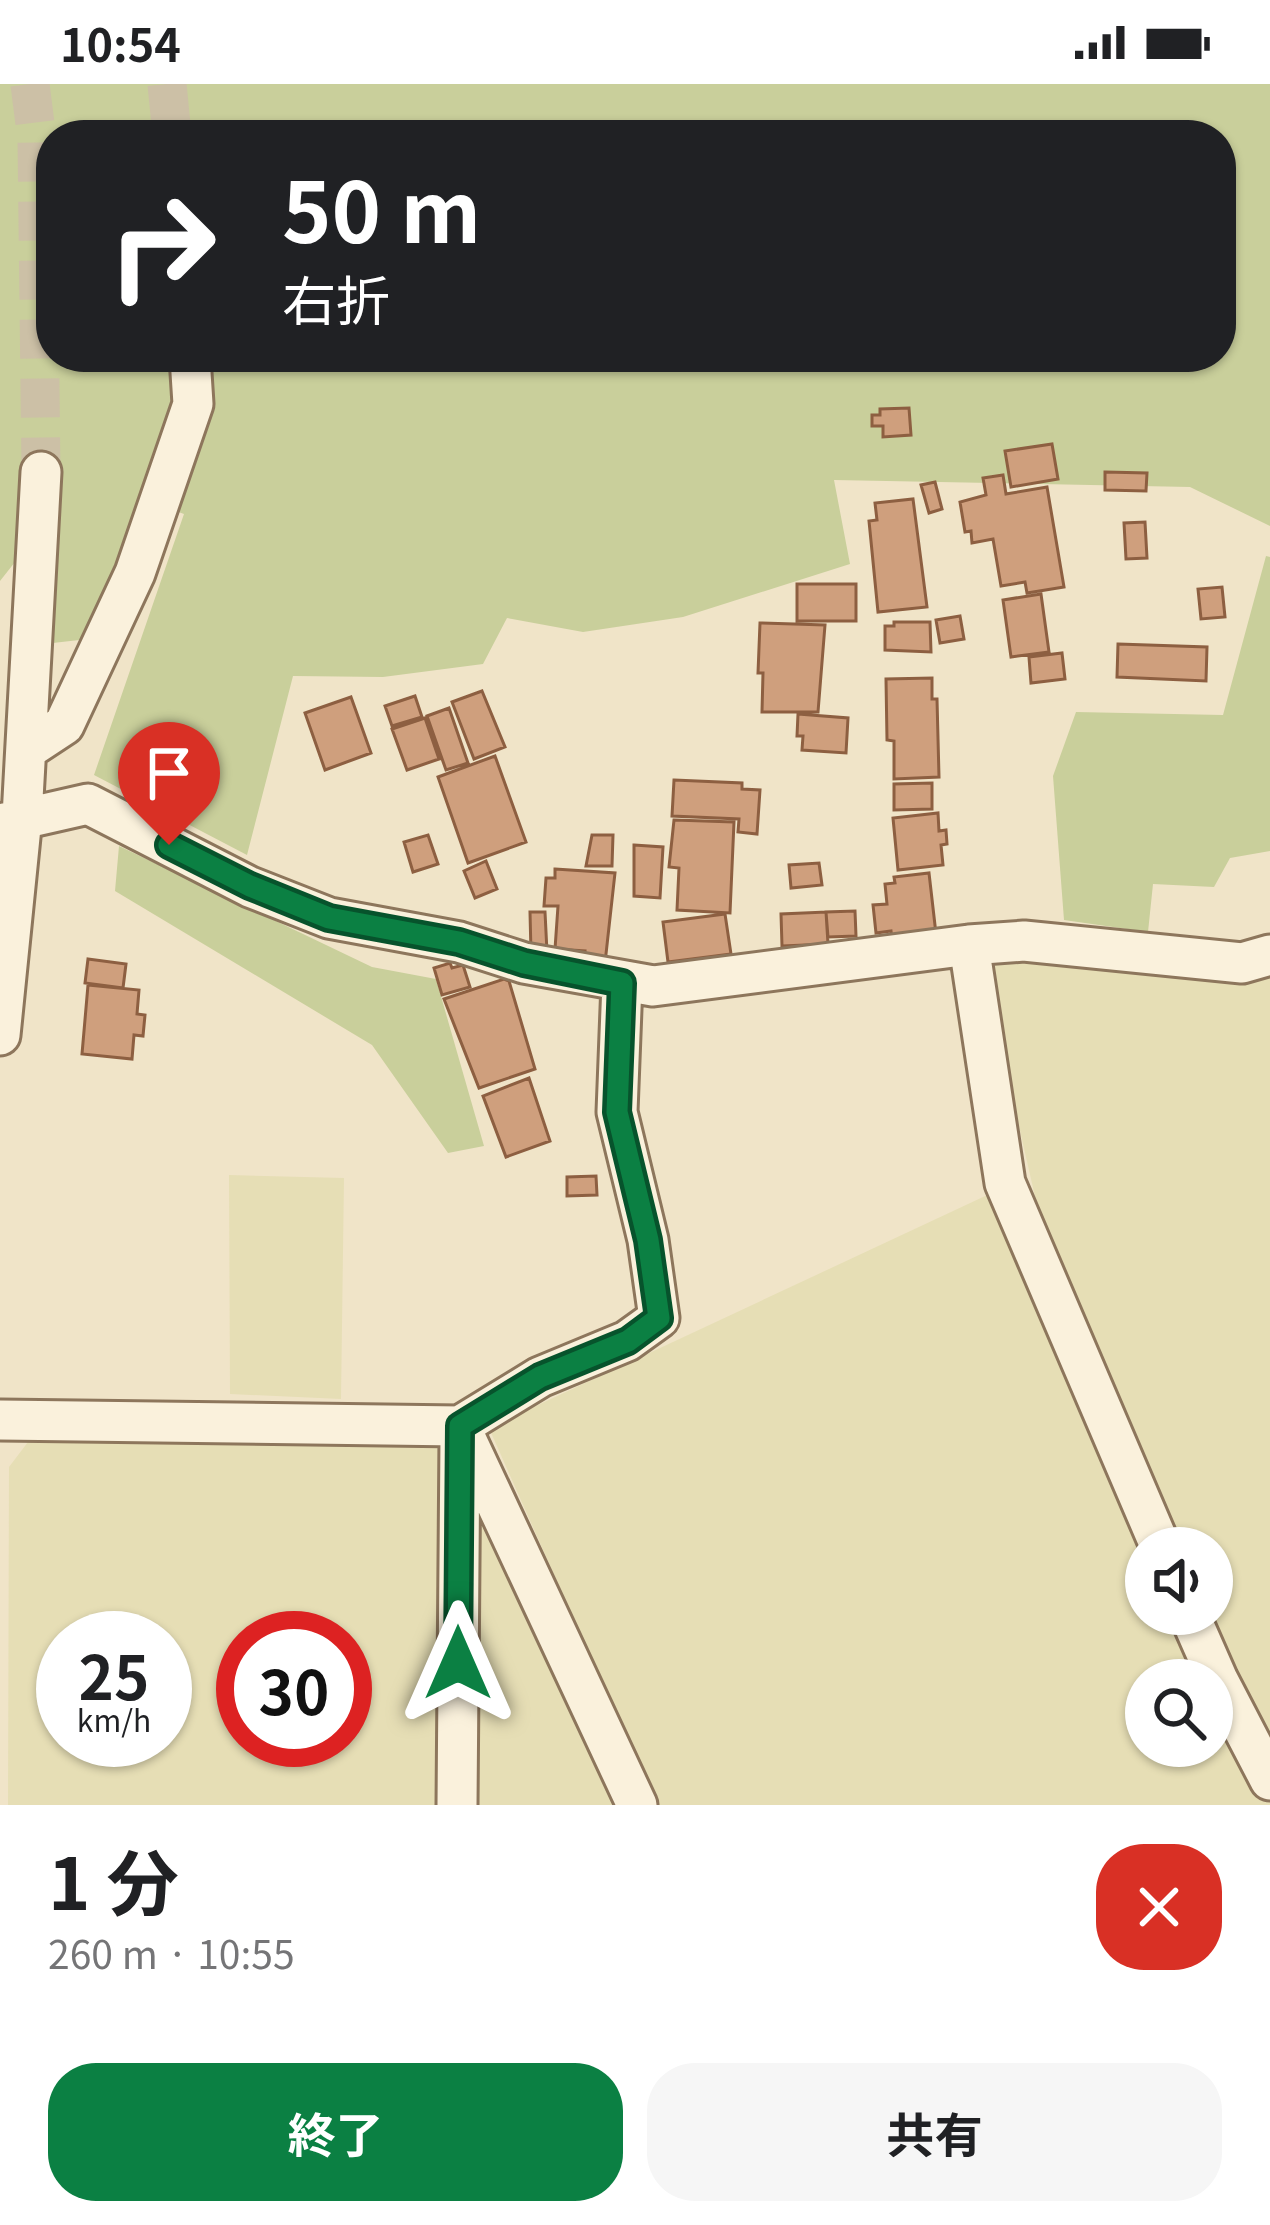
<!DOCTYPE html>
<html lang="ja">
<head>
<meta charset="utf-8">
<style>
  :root { --surface:#fff; --page:#f6f6f6; --text:#202124; --muted:#757577; --accent:#0b8043 }
  body { margin:0; font-family:Georgia,"Noto Sans JP",serif; background:var(--page); color:var(--text); height:100vh; display:flex; flex-direction:column; font-size:45px; white-space:nowrap }
  * { box-sizing:border-box; margin:0 }
  p { font-size:39px; color:var(--muted) }
  .icon { flex:none; width:66px; height:66px; fill:none; stroke:currentColor; stroke-width:2; stroke-linecap:round; stroke-linejoin:round }
  .map { position:relative; height:1721px; overflow:hidden }
  .side { display:flex; flex-direction:column; background:var(--surface); flex:1 }
  .side>* { flex:none }
  .hud { position:absolute; left:36px; top:36px; width:1200px; height:252px; border-radius:48px; box-shadow:0 3px 9px #0004; background:#202124; color:#fff; overflow:hidden }
  .fabs { position:absolute; left:1125px; top:1443px; display:grid; gap:24px }
  .fabs a { display:grid; place-items:center; width:108px; height:108px; border-radius:50%; background:var(--surface); box-shadow:0 3px 9px #0004; font-size:60px }
  .speed { position:absolute; left:36px; top:1527px; display:flex; gap:24px; font-size:60px; font-weight:700; text-align:center }
  .speed>* { display:grid; place-content:center; width:156px; height:156px; border-radius:50%; background:var(--surface); box-shadow:0 3px 9px #0004; line-height:1 }
  .speed small { font-size:30px; font-weight:400 }
  .speed .limit { border:18px solid #d22; background:#fff; color:#111 }
  .pin { position:absolute; display:grid; place-items:center; width:102px; height:102px; color:#fff; margin:-123px -51px; border-radius:50% 50% 50% 0; rotate:-45deg; box-shadow:0 0 12px #0007 }
  .pin .icon { rotate:45deg }
  .me { position:absolute; width:132px; margin:-66px; rotate:0deg; stroke-linejoin:round; filter:drop-shadow(0 0 9px #0008) }
  .turn { display:flex; align-items:center; gap:42px; height:252px; padding:0 48px; font-size:54px }
  .turn .icon { width:156px; height:156px; stroke-width:2.5 }
  .turn b { display:block; font-size:84px; line-height:102px }
  .round { display:grid; place-items:center; flex:none; width:126px; height:126px; border-radius:48px; background:var(--page) }
  .summary { display:flex; align-items:center; justify-content:space-between; height:204px; padding:0 48px }
  h1 { font-size:72px; font-weight:700; line-height:90px }
  .cta { display:flex; gap:24px; margin-top:auto; padding:24px 48px }
  .cta a { flex:1; height:138px; border-radius:48px; background:var(--accent); color:#fff; font-size:48px; font-weight:700; line-height:138px; text-align:center }
  .cta a+a { background:var(--page); color:var(--text) }
  .status { display:flex; justify-content:space-between; align-items:center; height:84px; padding:0 60px; background:var(--surface); direction:ltr }
  .status svg { height:33px; fill:currentColor }
  .map>svg:first-child { display:block }
</style>
</head>
<body>
<div class="status"><b>10:54</b><svg viewBox="0 0 49 12"><path d="M0 12V9h3v3zM5 12V6h3v6zM10 12V3h3v9zM15 12V0h3v12zM26 1h20v11H26zM47 4h2v5h-2z"/></svg></div>
<div class="map">
<svg width="1270" height="1721" viewBox="0 0 1270 1721">
  <rect width="100%" height="100%" fill="#f0e4c8"/>
  <path fill="#e6deb5" fill-rule="evenodd" d="M1007 871 1270 883V1657L1210 1530 1212 1464H1182L1041 1139 984 888Z
    M229 1091 344 1094 341 1315 230 1310Z
    M998 1106 1146 1464V1530H1189L1270 1711V1721H656L489 1344ZM1146 1596H1212V1662H1146Z
    M431 1354 444 1365 446 1721H8L9 1383 28 1358ZM63 1554H165V1656H63ZM243 1554H345V1656H243Z
    M476 1402 620 1721H475Z"/>
  <path fill="#c9cf9b" fill-rule="evenodd" d="M0 0H1270V442L1190 403 834 396 850 480 683 533 583 548 507 534 483 580 383 593 293 592 247 771 94 691 184 430 143 415 88 555 44 560 23 401 15 478 0 497ZM51 51H1221V273H51Z
    M1266 472 1270 473V767L1230 774 1214 803 1153 800 1148 848 1064 836 1053 692 1076 628 1223 631Z
    M119 762 372 883 436 895 484 1062 448 1069 372 961 115 807Z"/>
  <path fill="#cf9f7d" stroke="#8d5f41" stroke-width="3" d="M909 324 911 351 883 353V342H872V331H880V325Z
    M1052 360 1058 395 1011 403 1005 367Z
    M1105 388 1147 389 1146 407 1105 406Z
    M1003 391 1006 410 1047 403 1064 503 1027 509 1025 498 1001 502 993 455 972 459 971 447 965 448 960 418 986 411 983 394Z
    M935 398 942 425 929 429 921 401Z
    M913 415 927 523 878 528 869 437 877 436 875 419Z
    M1145 438 1147 474 1126 475 1124 439Z
    M797 500H856V537H797Z
    M1222 503 1225 533 1201 535 1198 505Z
    M1041 510 1049 568 1011 573 1003 516Z
    M960 532 964 555 940 559 936 536Z
    M894 538H930L931 568 885 566V542H894Z
    M760 539 825 541 818 628H762L763 589H758Z
    M1118 560 1207 563 1206 597 1117 593Z
    M1062 569 1065 595 1031 599 1029 573Z
    M932 594V615H937L939 693 894 695V657L887 656 886 595Z
    M482 607 505 663 474 675 452 618Z
    M415 612 422 633 392 642 385 622Z
    M351 613 371 669 325 686 305 629Z
    M449 624 468 679 446 686 427 632Z
    M798 630 848 634 846 669 802 666 803 652H797Z
    M425 634 439 675 407 686 392 645Z
    M495 672 526 758 468 779 438 693Z
    M674 696 742 699V705L760 706 757 750 738 748 739 735 672 732Z
    M932 699V725L894 726V700Z
    M938 729 939 747 946 746 947 760 941 761 943 781 898 786 893 734Z
    M674 736 734 738 730 829 677 826 679 784 669 783Z
    M428 751 438 780 413 788 404 758Z
    M592 751H613L612 782H586Z
    M634 761 663 763 660 814 634 812Z
    M486 777 497 805 475 814 464 787Z
    M819 779 822 801 791 804 789 781Z
    M555 785 615 789 605 879 584 877 585 867 555 865 558 822H544L546 794H555Z
    M929 789 936 850 892 855 891 847 876 849 873 821 887 820 885 800 895 799 894 793Z
    M855 827 856 852 828 853 826 828Z
    M530 828H545L547 868 531 869Z
    M826 828 828 860 782 862 781 830Z
    M725 830 731 870 668 878 663 838Z
    M88 875 126 880 123 904 85 899Z
    M450 879 452 884 463 881 470 903 442 911 434 884Z
    M504 895 509 897 535 985 479 1004 444 915Z
    M88 901 139 906 137 930 145 931 143 952 134 951 132 975 82 970Z
    M529 994 550 1057 506 1073 483 1012Z
    M596 1092 597 1111 567 1112V1093Z"/>
  <g fill="none" stroke-linecap="round" stroke-linejoin="round">
    <path stroke="#ccc0a6" stroke-width="39" stroke-dasharray="39 20" stroke-linecap="butt" d="M30 0 37 56 41 388
      M167 0 172 51"/>
    <g stroke="#8d765c" stroke-width="45">
      <path id="minor" d="M26 666 64 641 135 489 193 320 190 273
        M0 740 88 720 250 803 329 834 459 858 524 879 653 902 969 861 1024 857 1242 879 1270 871
        M969 861 1005 1099 1161 1464
        M0 951 22 733 41 388
        M0 1336 460 1342 540 1293 627 1257 659 1234 648 1156 617 1028 622 899
        M460 1342 637 1721
        M1189 1530 1218 1596 1270 1696
        M457 1721 460 1354"/>
    </g>
    <use href="#minor" stroke="#faf1dc" stroke-width="39"/>
  </g>
  <g fill="none" stroke-linecap="round" stroke-linejoin="round">
    <g stroke="#07532c" stroke-width="30">
      <path id="route" d="M169 761 250 802 329 834 459 858 524 879 622 899 617 1028 648 1156 659 1234 628 1257 540 1293 460 1342 458 1579"/>
    </g>
    <use href="#route" stroke="#0b8043" stroke-width="21"/>
  </g>
</svg>
<div class="fabs">
<a><svg class="icon" aria-label="sound" viewBox="0 0 24 24"><path d="M4 9h4l5-4v14l-5-4H4zM17 9q2 3 0 6"/></svg></a>
<a><svg class="icon" aria-label="search" viewBox="0 0 24 24"><circle cx="10" cy="10" r="6"/><path d="M15 15l6 6"/></svg></a>
</div>
<div class="speed"><div>25<small>km/h</small></div><div class="limit">30</div></div>
<div class="pin" style="left:169px;top:761px;background:#d93025"><svg class="icon" aria-label="arrive" viewBox="0 0 24 24"><path d="M6 21V4h12l-3 4 3 4H6"/></svg></div>
<svg class="me" style="left:458px;top:1579px" viewBox="-20 -20 40 40"><path d="M0-17L14 15 0 8-14 15z" fill="#0b8043" stroke="#fff" stroke-width="4"/></svg>
<div class="hud">
<div class="turn"><svg class="icon" aria-label="right" viewBox="0 0 24 24"><path d="M7 20v-9h11M14 6l5 5-5 5"/></svg><div><b>50 m</b>右折</div></div>
</div>
</div>
<section class="side">
<div class="summary"><div><h1>1 分</h1><p>260 m · 10:55</p></div><a class="round" style="background:#d93025;color:#fff"><svg class="icon" aria-label="close" viewBox="0 0 24 24"><path d="M6 6l12 12M18 6L6 18"/></svg></a></div>
<div class="cta"><a>終了</a><a>共有</a></div>
</section>
</body>
</html>
